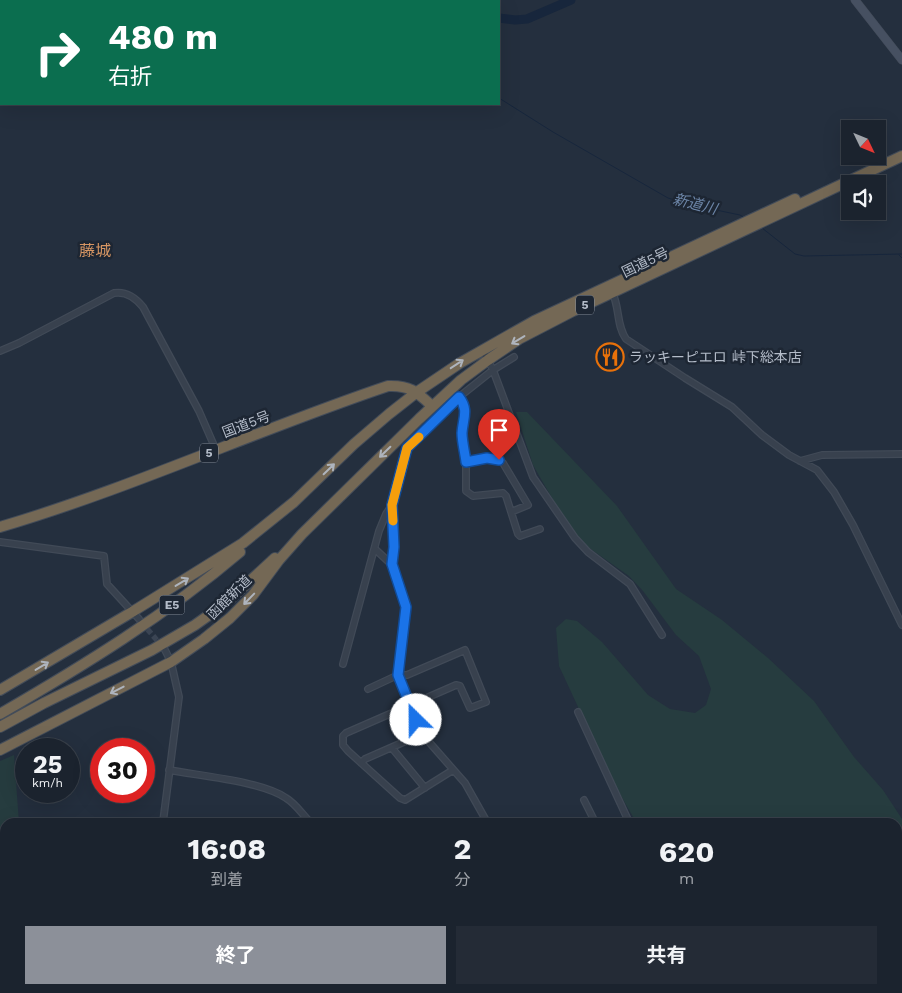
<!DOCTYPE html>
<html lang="ja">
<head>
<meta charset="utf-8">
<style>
  :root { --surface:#1b232e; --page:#242b36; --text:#f1f3f6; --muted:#a0a4aa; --line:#39404a; --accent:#8c9099 }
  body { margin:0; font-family:"Work Sans","Noto Sans JP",sans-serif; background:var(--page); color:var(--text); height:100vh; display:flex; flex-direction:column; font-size:19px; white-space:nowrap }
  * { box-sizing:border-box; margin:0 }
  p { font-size:16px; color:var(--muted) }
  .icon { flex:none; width:28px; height:28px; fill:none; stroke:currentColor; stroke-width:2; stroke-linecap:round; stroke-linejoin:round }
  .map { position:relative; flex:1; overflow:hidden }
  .panel { position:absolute; left:0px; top:818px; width:902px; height:176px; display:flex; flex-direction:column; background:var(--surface); border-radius:15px 15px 0 0; box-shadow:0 5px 20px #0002,0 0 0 1px var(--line) }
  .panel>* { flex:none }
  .guide { position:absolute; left:0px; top:0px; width:500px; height:105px; box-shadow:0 5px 20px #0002,0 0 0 1px var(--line); background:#0b6e4f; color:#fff; overflow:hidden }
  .needle { width:32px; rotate:133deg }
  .tools { position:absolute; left:841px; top:120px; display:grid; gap:10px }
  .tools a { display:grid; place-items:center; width:45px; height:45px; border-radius:0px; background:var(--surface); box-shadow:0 5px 20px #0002,0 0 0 1px var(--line); font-size:25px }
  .speed { position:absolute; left:15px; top:738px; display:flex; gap:10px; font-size:25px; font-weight:700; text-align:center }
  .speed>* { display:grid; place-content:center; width:65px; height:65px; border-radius:50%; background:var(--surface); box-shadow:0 5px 20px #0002,0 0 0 1px var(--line); line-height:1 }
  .speed small { font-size:12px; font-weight:400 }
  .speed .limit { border:8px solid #d22; background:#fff; color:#111 }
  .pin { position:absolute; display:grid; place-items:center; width:42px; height:42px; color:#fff; margin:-51px -21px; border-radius:50% 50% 50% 0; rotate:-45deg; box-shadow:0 0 5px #0007 }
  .pin .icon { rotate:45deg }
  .me { position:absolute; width:55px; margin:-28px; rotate:337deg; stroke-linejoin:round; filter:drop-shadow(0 0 4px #0008) }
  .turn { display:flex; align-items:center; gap:18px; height:105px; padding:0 25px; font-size:22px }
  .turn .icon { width:65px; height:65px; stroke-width:2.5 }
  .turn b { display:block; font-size:35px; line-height:42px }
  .eta { display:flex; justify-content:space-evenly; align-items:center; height:85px; text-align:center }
  .eta b { font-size:30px; font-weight:700; line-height:35px }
  .action { display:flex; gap:10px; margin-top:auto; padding:10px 25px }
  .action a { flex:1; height:58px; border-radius:0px; background:var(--accent); color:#fff; font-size:20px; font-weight:700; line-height:58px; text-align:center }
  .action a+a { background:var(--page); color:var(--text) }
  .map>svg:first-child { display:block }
</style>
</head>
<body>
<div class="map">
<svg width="902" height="993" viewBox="0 0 902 993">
  <rect width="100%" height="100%" fill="#242f3e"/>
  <path fill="#263c3f" d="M516 412H527L617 506 676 589 722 620 768 658 814 701 854 757 883 790 902 819V993H755L752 989H898V822H636L613 782 559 666 556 628 566 619 577 621 602 642 648 695 670 709 695 713 706 705 711 689 699 656 676 635 643 591 629 576 585 545 568 526 533 465Z
    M14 755 19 822H5V887H0V761Z"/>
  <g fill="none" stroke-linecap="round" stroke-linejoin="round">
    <path stroke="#17263c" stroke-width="1" d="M499 98 553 132 668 198 692 205 740 215 745 218
      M762 228 795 254 804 256 902 254
      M899 255 902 258
      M0 892 5 891
      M102 989 105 993"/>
    <path stroke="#17263c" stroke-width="9" d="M33 0 37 1
      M499 18 515 20 527 19 571 0"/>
    <path stroke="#3a4453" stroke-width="5.5" stroke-dasharray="5.5 3" stroke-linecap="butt" d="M142 623 162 646"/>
    <g stroke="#414a57" stroke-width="8">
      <path id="street" d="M612 292C620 307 616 325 626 339L685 378 732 407 762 435 789 455 817 470 834 492 853 525 902 625
        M482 349 493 370 533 477 575 538 588 552 630 584 662 635
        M0 351 19 343 114 293C126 291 135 297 143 307L199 411 216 450
        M459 397 465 404V411L462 434 466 462V491L473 496 503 493 506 496 518 534 520 536 540 529
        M800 461 822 455 902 454
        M466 462C479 460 492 455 503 463L528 505 511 512
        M0 542 104 556 107 584 139 619
        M375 549 391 564
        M343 664 379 531 386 514 392 505
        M368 689 398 675H407L465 650 486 702 470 708 460 686 456 685 346 733 343 736V745L348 751 400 798 405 800 453 770
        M578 712 629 822
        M392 748 425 788
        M361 763 365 759 422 734
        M169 770C200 776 261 781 286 798 296 804 302 814 310 822
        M584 800 595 822
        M163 822 179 697 171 662 165 650
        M487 822 465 783 422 734 409 705 398 675 406 607 391 564 394 547 392 505 407 448 459 397 493 370 514 357
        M0 843 5 849
        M108 989 111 993
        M578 989 581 993"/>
    </g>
    <g stroke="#414a57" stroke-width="9">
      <path id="secondary" d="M855 0 902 60"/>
    </g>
    <g stroke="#434c59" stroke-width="12">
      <path id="highway" d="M0 527C132 488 257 430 388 386 410 385 417 392 432 406
        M0 690 132 612 243 543 294 502 354 444 389 414 417 392 460 363 534 321 795 199
        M0 714C83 666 166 615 240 552
        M0 727 44 703 152 650 195 625 226 603 275 558
        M0 750 171 662 204 639 230 618 253 595 279 560 302 534 419 419 461 380 488 360 519 339 573 311 902 156"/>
    </g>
    <use href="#street" stroke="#38414e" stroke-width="5.5"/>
    <use href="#secondary" stroke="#465061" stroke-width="8"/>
    <use href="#highway" stroke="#746855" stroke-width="10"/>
  </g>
  <defs><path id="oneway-shaft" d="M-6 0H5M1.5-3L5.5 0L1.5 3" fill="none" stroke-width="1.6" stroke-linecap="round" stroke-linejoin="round" transform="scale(1.25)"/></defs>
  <g stroke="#aeb4bd">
    <use href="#oneway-shaft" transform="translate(518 340) rotate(149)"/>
    <use href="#oneway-shaft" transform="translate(457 364) rotate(-33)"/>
    <use href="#oneway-shaft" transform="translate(385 452) rotate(136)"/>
    <use href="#oneway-shaft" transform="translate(329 469) rotate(-44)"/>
    <use href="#oneway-shaft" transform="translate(182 582) rotate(-31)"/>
    <use href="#oneway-shaft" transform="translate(249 599) rotate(134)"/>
    <use href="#oneway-shaft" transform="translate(42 666) rotate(-31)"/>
    <use href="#oneway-shaft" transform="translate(117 690) rotate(153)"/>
  </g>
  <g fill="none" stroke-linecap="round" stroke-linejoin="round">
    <g stroke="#114b97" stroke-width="12">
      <path id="route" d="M416 720 398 675 406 607 392 564 394 547 392 505 407 448 459 397C469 410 463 418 462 433 462 442 465 453 466 462L487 458 499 460"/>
    </g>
    <use href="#route" stroke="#1a73e8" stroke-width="9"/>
    <path stroke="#f59e0b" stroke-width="9" d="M393 521 392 505 407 448 419 437"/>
  </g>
  <defs>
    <g id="restaurant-ring" transform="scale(1.4375)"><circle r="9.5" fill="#1d2633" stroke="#e8710a" stroke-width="1.5"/><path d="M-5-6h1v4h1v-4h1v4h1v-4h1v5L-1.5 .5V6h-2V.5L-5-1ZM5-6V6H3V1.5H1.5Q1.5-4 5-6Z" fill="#e8710a"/></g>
  </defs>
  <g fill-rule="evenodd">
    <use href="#restaurant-ring" x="610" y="357"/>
  </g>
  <g text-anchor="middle" stroke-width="5" stroke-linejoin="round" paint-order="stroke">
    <g fill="#1d2633" stroke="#878f9c" stroke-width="1">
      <rect x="576" y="295.5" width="18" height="19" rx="4"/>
      <rect x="200" y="443.5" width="18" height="19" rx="4"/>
      <rect x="159.5" y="595.5" width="25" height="19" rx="4"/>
    </g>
    <g font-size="12" font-weight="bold" fill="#b4bcc9">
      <text x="585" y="309">5</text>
      <text x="209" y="457">5</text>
      <text x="172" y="609">E5</text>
    </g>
    <g font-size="14" fill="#b4bcc9" stroke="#1d2633">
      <text transform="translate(645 262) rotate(-26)" y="5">国道5号</text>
      <text transform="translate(246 424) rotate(-21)" y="5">国道5号</text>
      <text transform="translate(229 597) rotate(-45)" y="5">函館新道</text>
    </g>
    <g font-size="14" fill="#b4bcc9" stroke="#1d2633" text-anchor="start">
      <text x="629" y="362">ラッキーピエロ 峠下総本店</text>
    </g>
    <g font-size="15" font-style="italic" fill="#6d86a8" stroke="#1d2633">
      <text transform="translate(695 204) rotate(14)" y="5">新道川</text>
    </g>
    <g font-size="16" fill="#d59563" stroke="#1d2633">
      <text x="95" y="256">藤城</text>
    </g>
  </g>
</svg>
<div class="tools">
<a><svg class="needle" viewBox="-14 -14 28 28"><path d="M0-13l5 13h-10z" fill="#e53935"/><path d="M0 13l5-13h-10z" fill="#a0a4aa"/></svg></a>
<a><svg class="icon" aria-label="sound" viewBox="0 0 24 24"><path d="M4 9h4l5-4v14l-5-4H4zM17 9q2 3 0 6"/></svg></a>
</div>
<div class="speed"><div>25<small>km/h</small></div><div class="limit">30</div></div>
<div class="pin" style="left:499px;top:460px;background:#d93025"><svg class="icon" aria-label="arrive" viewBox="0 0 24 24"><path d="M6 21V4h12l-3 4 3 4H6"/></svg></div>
<svg class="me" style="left:416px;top:720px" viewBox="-20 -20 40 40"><circle r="19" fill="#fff"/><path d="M0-13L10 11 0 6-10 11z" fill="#1a73e8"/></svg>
<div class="guide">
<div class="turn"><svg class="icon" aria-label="right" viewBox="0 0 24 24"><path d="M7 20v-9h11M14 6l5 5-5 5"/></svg><div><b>480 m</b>右折</div></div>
</div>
<section class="panel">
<div class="eta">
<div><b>16:08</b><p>到着</p></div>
<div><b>2</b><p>分</p></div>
<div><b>620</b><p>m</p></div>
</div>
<div class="action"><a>終了</a><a>共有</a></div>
</section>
</div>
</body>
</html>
